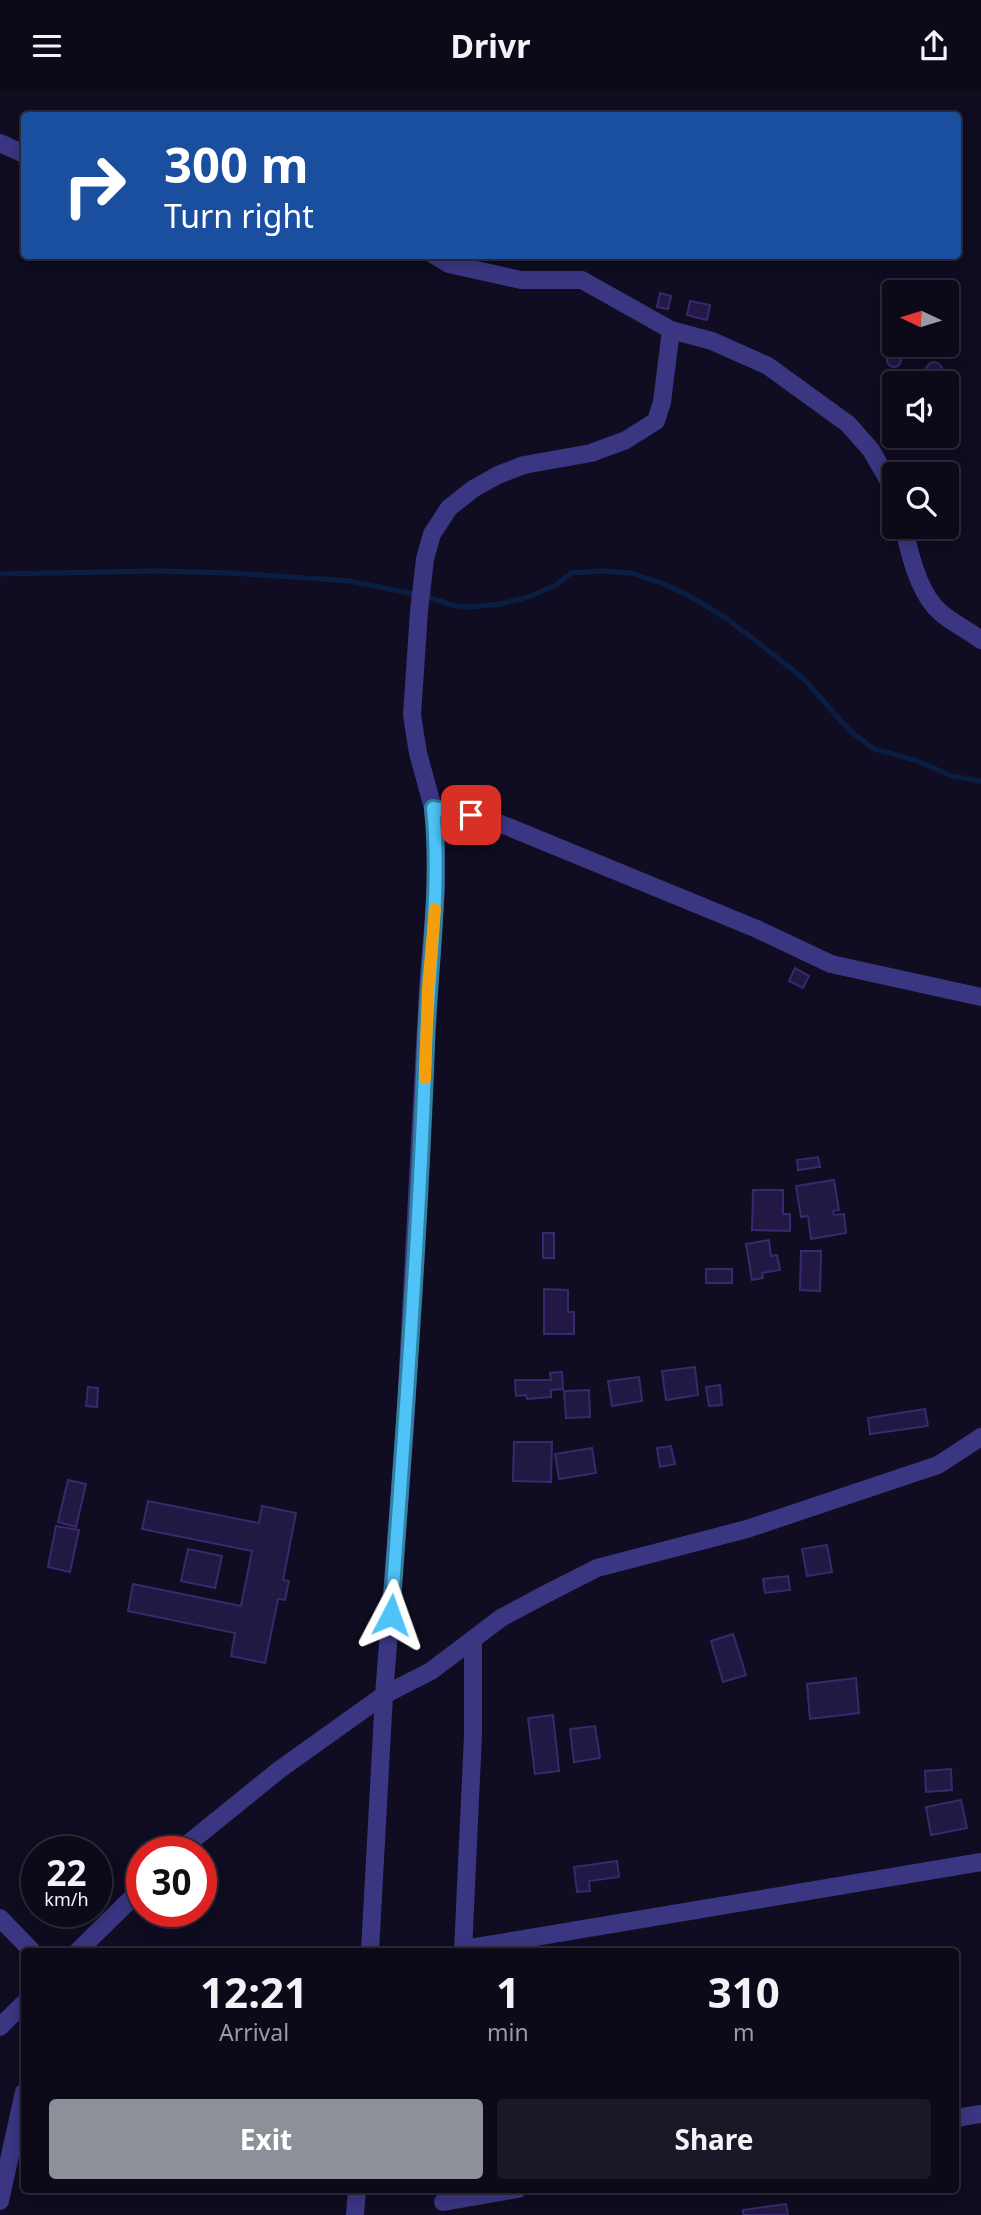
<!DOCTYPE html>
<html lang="en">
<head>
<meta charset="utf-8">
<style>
  :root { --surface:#0c0919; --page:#1a1726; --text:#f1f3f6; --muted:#9a9aa2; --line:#2c2a38; --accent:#8c9099 }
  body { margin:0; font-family:"Noto Sans",sans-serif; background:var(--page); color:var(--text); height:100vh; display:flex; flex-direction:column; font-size:26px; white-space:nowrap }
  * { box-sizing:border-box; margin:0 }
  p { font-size:23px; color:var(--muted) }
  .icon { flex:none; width:38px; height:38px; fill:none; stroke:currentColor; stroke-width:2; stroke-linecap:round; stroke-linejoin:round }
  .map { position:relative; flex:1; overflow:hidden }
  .panel { position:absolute; left:21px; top:1857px; width:938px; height:245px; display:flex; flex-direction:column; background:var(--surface); border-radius:7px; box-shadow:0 4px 18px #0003,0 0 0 2px var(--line) }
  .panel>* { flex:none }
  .hud { position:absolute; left:21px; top:21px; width:940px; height:147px; border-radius:7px; box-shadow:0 4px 18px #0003,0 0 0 2px var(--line); background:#1a4fa0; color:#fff; overflow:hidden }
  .needle { width:46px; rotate:274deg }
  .buttons { position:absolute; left:882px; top:189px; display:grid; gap:14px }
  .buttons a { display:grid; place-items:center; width:77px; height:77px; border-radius:7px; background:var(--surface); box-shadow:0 4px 18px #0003,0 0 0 2px var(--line); font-size:35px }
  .speed { position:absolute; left:21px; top:1745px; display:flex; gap:14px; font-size:35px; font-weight:700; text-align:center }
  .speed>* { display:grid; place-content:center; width:91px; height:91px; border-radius:50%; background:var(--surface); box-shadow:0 4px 18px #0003,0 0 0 2px var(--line); line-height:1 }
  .speed small { font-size:18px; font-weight:400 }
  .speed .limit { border:10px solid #d22; background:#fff; color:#111 }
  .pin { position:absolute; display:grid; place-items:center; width:60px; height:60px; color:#fff; margin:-30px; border-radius:14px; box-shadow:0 4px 10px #0006 }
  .me { position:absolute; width:77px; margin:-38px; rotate:4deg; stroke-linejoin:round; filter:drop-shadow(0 0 5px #0008) }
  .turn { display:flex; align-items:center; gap:24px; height:147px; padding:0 28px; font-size:32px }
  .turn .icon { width:91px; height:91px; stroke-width:2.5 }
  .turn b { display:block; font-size:49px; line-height:60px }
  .eta { display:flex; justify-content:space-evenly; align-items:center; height:119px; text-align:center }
  .eta b { font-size:42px; font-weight:700; line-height:49px }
  .primary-button { display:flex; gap:14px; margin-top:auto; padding:14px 28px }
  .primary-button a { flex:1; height:80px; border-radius:7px; background:var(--accent); color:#fff; font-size:28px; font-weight:700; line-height:80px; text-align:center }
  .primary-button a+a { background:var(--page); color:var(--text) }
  header { display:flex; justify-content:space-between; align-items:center; height:91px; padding:0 28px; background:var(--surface); font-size:32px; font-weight:700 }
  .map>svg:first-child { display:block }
</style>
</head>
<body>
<header><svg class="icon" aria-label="menu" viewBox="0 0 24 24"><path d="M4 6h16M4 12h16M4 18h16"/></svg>Drivr<svg class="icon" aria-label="share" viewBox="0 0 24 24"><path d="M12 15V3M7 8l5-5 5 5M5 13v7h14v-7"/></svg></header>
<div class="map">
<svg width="981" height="2124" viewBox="0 0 981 2124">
  <rect width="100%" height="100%" fill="#100c21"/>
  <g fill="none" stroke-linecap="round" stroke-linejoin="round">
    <path stroke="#0a1e43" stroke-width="5" d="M0 483 157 480 231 482 351 490 427 506 456 515 470 516 500 513 528 506 556 494 571 482 602 480 631 482 661 492 688 504 730 530 802 586 850 640 874 658 915 669 952 685 981 690"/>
  </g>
  <path fill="#211843" stroke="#38296f" stroke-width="2" d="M660 202 671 205 668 218 657 216Z
    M690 210 710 214 707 229 687 224Z
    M887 269a7 7 0 1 1 14 0a7 7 0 1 1-14 0Z
    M926 279a8 8 0 1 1 16 0a8 8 0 1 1-16 0Z
    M795 877 809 885 803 897 789 890Z
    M818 1066 820 1076 798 1079 797 1069Z
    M834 1089 839 1119 833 1120 834 1124 844 1123 846 1142 811 1148 808 1125 801 1126 796 1095Z
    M753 1099H783V1123H790V1140L752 1139Z
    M543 1142H554V1167H543Z
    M769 1149 771 1165 777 1164 780 1179 762 1182 763 1187 752 1189 746 1153Z
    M801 1160H821L820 1200 800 1199Z
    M706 1178H732V1192H706Z
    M544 1198 568 1199V1221H574V1243H544Z
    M695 1276 698 1304 666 1309 662 1280Z
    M562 1281 563 1298 551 1299V1306L527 1308 526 1304 516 1305 515 1289H551L550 1282Z
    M639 1286 642 1310 612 1315 608 1290Z
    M720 1294 722 1314 709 1315 706 1296Z
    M88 1296 98 1297 97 1316 86 1315Z
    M589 1299 590 1326 566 1327 564 1300Z
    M925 1318 928 1335 870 1343 868 1327Z
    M514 1351H552L551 1391 513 1390Z
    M671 1355 675 1373 660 1376 657 1357Z
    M592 1357 596 1382 559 1388 555 1363Z
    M68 1389 86 1393 76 1436 58 1431Z
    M148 1410 259 1432 262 1415 296 1422 283 1489 289 1490 285 1509 278 1508 265 1572 231 1565 235 1542 128 1520 133 1493 241 1515 252 1460 142 1438Z
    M56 1435 79 1439 70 1481 48 1476Z
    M827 1454 832 1481 807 1485 802 1458Z
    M188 1458 222 1465 215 1497 181 1490Z
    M788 1485 790 1499 765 1502 763 1488Z
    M733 1543 746 1584 723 1591 711 1550Z
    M856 1587 859 1622 810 1628 807 1593Z
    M553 1624 559 1680 535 1683 528 1627Z
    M595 1635 600 1667 574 1671 570 1638Z
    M951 1678 952 1699 926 1701 925 1680Z
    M961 1709 967 1737 931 1744 926 1716Z
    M617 1770 619 1786 589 1790 590 1800 577 1801 574 1776Z
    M786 2113 788 2124H743V2119Z"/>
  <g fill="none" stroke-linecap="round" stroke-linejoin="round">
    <path stroke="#3a3682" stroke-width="18" d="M0 52 24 63
      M434 164 449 173 521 189H582L671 239 712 250 768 275 848 333 871 359 894 399
      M904 436C909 462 919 503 940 521 952 532 968 539 981 549
      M433 717 489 728 757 838 831 873 981 906
      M179 1760 279 1679 384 1604 431 1580 501 1527 542 1505 597 1477 747 1438 938 1374 981 1346
      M0 1827 32 1860
      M464 1858 981 1771
      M78 1860 142 1797
      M370 1860 384 1604 405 1336 428 898 436 799V747L433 717 418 662 412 624 419 520 425 468 432 443 449 417 473 398 498 384 524 374 591 362 626 349 656 330 662 311 671 239
      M463 1860 473 1644V1548
      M0 1936 24 1912
      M956 2027 981 2023
      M0 2110 24 2001
      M443 2111 518 2098
      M355 2124 357 2098"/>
  </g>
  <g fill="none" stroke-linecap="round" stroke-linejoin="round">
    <g stroke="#337fa1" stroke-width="18">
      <path id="route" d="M391 1524C405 1334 419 1144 426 954 429 875 441 796 433 717L471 724"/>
    </g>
    <use href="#route" stroke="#4fc3f7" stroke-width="12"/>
    <path stroke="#f59e0b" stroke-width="12" d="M425 987 428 898 435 818"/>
  </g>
</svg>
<div class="buttons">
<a><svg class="needle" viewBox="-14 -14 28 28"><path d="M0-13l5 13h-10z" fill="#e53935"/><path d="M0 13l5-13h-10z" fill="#9a9aa2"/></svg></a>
<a><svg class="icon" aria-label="sound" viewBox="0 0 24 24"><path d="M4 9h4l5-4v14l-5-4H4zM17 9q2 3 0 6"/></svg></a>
<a><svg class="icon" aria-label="search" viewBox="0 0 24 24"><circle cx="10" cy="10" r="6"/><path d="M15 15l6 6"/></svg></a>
</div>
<div class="speed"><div>22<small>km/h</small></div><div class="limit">30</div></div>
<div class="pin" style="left:471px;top:724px;background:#d93025"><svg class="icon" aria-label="arrive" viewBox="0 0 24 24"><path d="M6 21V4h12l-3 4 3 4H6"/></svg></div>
<svg class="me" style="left:391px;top:1524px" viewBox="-20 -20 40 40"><path d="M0-17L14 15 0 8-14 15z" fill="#4fc3f7" stroke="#fff" stroke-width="4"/></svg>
<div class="hud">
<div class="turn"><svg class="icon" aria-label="right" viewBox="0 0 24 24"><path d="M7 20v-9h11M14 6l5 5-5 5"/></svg><div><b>300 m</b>Turn right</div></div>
</div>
<section class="panel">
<div class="eta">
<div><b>12:21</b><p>Arrival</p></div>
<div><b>1</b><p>min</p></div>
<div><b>310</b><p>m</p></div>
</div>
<div class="primary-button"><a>Exit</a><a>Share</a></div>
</section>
</div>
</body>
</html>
